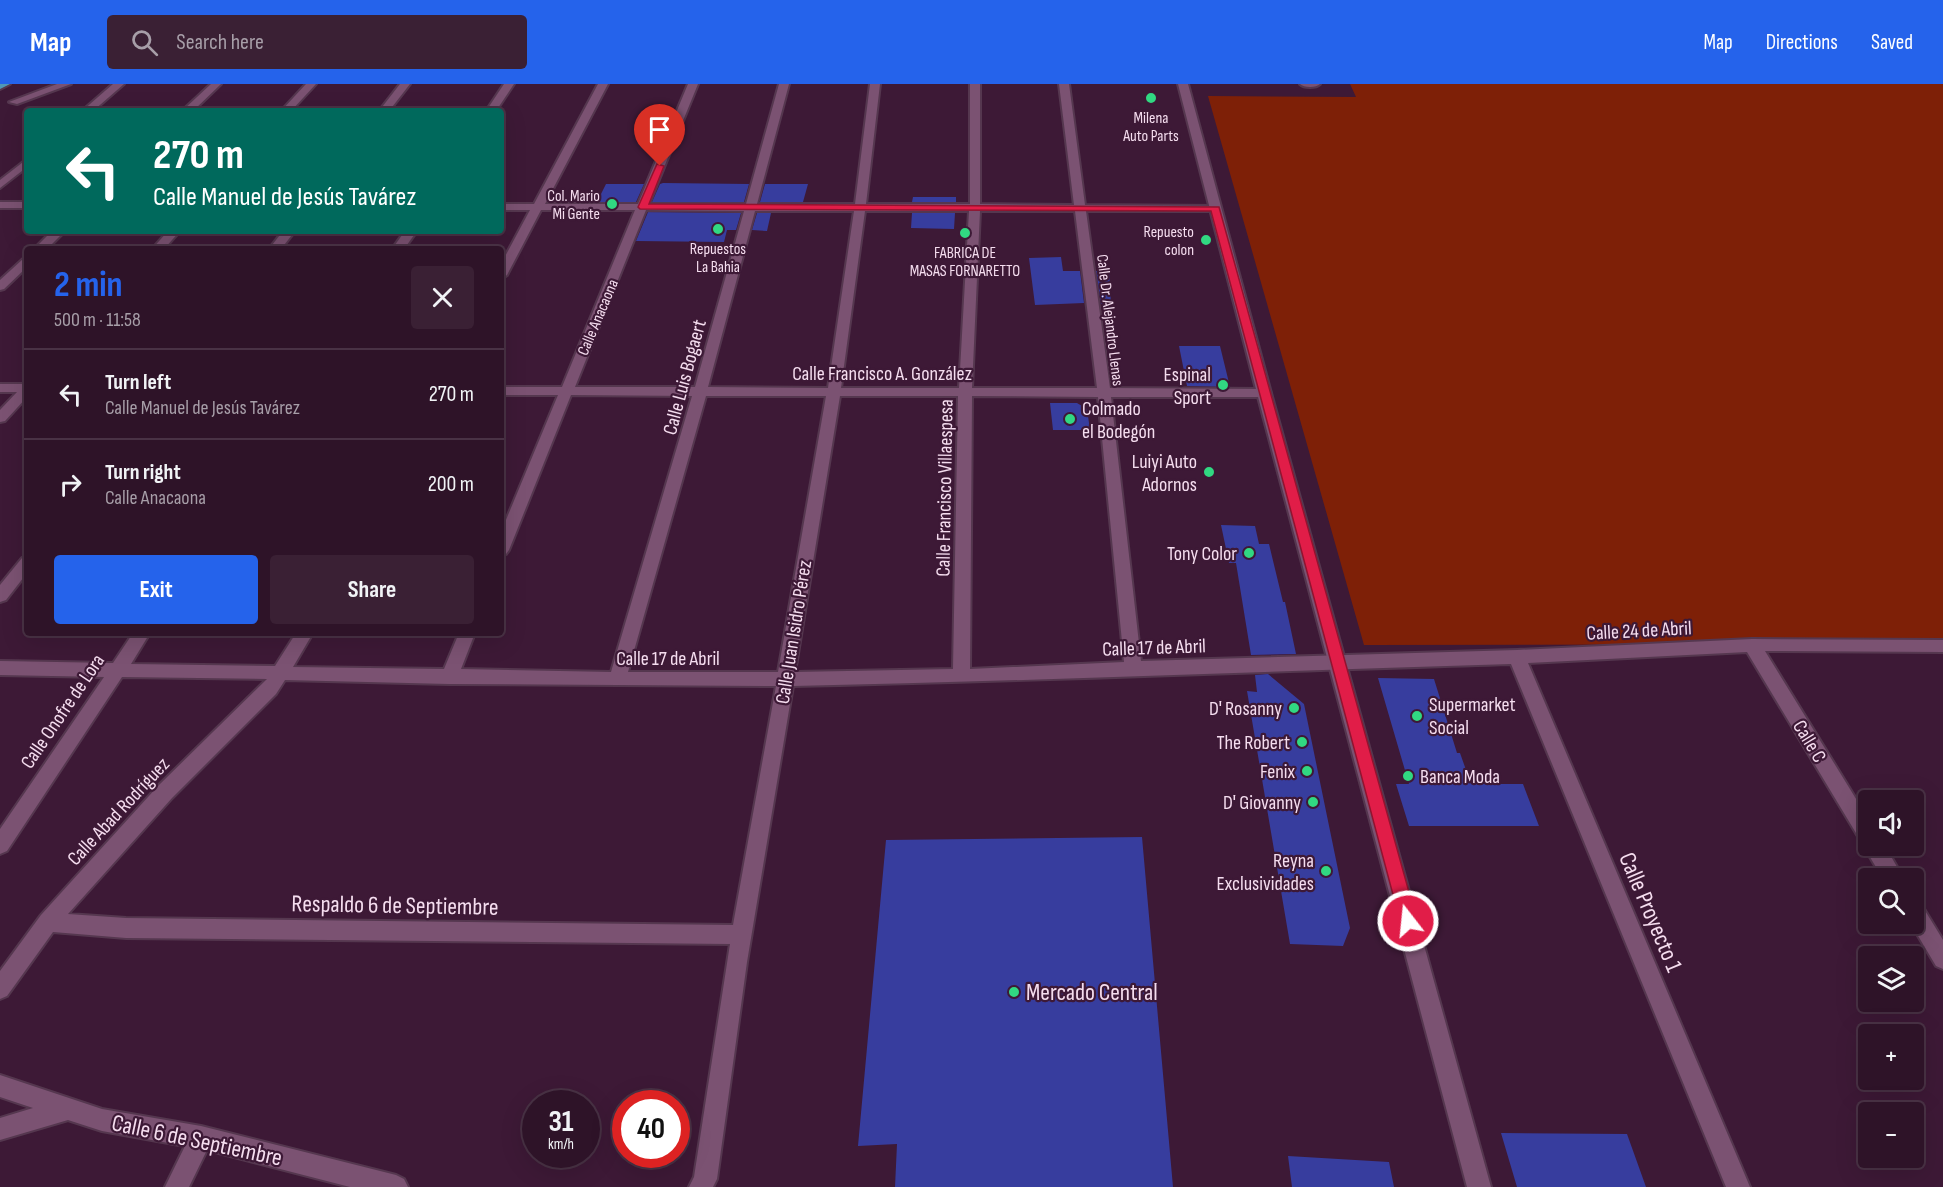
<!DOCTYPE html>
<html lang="en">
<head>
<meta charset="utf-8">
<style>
  :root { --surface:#2e1328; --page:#3a2034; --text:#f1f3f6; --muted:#a79ea8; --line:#493245; --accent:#2563eb }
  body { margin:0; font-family:"Sofia Sans Condensed",sans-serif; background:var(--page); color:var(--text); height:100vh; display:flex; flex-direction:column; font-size:22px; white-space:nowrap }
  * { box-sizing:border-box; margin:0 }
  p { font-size:20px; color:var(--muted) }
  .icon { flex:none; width:33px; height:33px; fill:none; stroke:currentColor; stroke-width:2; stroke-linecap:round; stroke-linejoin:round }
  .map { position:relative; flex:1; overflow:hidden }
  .side { position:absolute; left:24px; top:162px; width:480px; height:390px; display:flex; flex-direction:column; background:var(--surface); border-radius:6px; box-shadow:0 6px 24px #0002,0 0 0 2px var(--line) }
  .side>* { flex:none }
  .hud { position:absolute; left:24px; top:24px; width:480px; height:126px; border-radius:6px; box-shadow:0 6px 24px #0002,0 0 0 2px var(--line); background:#00695c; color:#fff; overflow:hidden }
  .tools { position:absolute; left:1858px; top:706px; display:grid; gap:12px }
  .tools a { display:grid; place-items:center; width:66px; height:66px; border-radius:6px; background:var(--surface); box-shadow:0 6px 24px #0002,0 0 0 2px var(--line); font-size:30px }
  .speed { position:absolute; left:522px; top:1006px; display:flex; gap:12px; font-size:30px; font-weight:700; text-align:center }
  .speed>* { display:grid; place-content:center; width:78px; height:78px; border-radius:50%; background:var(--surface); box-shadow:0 6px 24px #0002,0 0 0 2px var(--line); line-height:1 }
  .speed small { font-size:15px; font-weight:400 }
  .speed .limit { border:9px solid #d22; background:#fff; color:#111 }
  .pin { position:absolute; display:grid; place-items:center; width:51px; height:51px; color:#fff; margin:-62px -26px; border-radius:50% 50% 50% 0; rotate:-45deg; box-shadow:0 0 6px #0007 }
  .pin .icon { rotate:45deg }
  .me { position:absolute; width:66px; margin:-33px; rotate:344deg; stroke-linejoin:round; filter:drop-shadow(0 0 4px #0008) }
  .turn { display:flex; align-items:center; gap:21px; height:126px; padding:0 30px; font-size:27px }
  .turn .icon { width:78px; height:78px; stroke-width:2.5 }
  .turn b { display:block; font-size:42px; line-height:51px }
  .round { display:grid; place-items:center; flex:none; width:63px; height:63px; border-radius:6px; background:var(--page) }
  .head { display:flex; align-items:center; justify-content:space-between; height:102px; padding:0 30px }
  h1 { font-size:36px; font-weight:700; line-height:45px; color:var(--accent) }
  .primary-button { display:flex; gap:12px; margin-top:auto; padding:12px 30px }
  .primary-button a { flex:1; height:69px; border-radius:6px; background:var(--accent); color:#fff; font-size:24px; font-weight:700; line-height:69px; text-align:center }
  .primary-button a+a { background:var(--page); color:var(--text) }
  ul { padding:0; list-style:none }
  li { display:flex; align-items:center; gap:18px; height:90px; padding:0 30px; border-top:2px solid var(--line) }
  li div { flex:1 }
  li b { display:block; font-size:22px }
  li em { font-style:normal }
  header { display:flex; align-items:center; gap:36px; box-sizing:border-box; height:84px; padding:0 30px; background:var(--accent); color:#fff }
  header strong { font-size:28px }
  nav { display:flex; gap:33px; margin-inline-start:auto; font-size:21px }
  .search { width:420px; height:54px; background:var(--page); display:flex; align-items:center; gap:15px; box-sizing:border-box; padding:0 21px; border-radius:6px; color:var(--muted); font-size:22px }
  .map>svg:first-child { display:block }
</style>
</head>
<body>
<header>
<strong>Map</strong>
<div class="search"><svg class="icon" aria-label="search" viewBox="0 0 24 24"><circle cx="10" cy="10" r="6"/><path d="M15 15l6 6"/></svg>Search here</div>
<nav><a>Map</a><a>Directions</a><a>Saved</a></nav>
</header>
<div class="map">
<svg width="1943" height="1103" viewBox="0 0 1943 1103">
  <rect width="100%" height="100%" fill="#3d1936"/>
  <path fill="#7e2007" d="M1350 0H1943V560L1364 561 1208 12 1356 13Z"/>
  <path fill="#373d9e" d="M663 99 749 100 744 118H652L660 100Z
    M606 100H644L636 118H597Z
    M765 100H808L803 118H760Z
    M913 113H956V118H912Z
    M648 128 741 129 736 146H727L724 158 636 157Z
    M757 129H771L767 147 752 146Z
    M912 129H955L954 145 911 144Z
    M1061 173 1063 187H1080L1084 219 1035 221 1029 174Z
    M1096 187H1109L1111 220H1101Z
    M1179 262H1220L1230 303 1187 302Z
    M1050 319H1077L1087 325 1090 346H1053Z
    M1221 441 1255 442 1259 460H1269L1283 518H1285L1296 570 1251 571 1236 479H1229Z
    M1268 590 1304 620 1350 844 1343 862 1290 860 1247 607 1257 608 1255 591Z
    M1378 594 1434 595 1457 669H1460L1471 700H1523L1539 742H1409L1396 700H1409Z
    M1142 753 1173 1103H895L897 1060 858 1062 886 756Z
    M1501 1049 1627 1050 1646 1103H1517Z
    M1288 1072 1389 1078 1394 1103H1292Z"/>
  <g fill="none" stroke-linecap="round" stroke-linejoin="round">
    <g stroke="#55374f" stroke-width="4">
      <path id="minor" d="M57 0H71L17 20 9 18Z
        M113 0H124L93 27H82Z
        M211 0H221L193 27H182Z
        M306 0H316L291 27H281Z
        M400 0H410L389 27H379Z
        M504 0H514L496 27H486Z
        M598 0H608L545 120H638L688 0H698L649 120H746L779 0H789L757 120H855L870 0H880L866 120H970V0H980V120L1074 121 1059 0H1069L1085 121 1219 122V126L1215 127H1086L1110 304 1264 305 1271 309 1264 313H1111L1141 577 1517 566 1752 555 1943 556V568L1765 567 1869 736V762H1885L1904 795H1883L1867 768 1865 760 1862 759 1747 568 1528 579 1750 1103H1726L1511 580C1272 587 1033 597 793 602L747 878 717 1095 713 1103H689L694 1093 730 860 126 854 53 848 7 912 0 915V887L41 831 158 702 267 595 122 593 7 767 0 770V745L104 593 0 591V577L113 579 133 549H150L131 580 275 582 296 549H313L293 583 444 585 459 549H475L461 585 611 588 692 312 571 311 509 466 506 470 501 472V448L558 311H501V303H562L635 126H541L507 191 501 195V180L530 126H501V120H534ZM646 126 744 127 695 303H575ZM755 127H854L828 304 708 303ZM865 127H969L959 304H841ZM980 127H1075L1097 304H972ZM706 312H826L778 588H628ZM840 312H958L953 585 795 588ZM972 312 1098 313 1124 578 970 585ZM285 596 449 600 776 602 733 841 126 834 68 830 172 714 276 610Z
        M1300 0H1320C1316 4 1304 4 1300 0Z
        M27 75V83L0 104V96Z
        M0 118H27V124H0Z
        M52 147H65L47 165H34Z
        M168 147H180L164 165H152Z
        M283 147H295L281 165H269Z
        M405 147H417L404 165H392Z
        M27 173V183L4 205 0 206V196L23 175Z
        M0 300H27V313L5 337 0 338V326L17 308H0Z
        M27 472V489L6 516 0 518V501L22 474Z
        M1914 818 1921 820 1943 856V885L1936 882 1911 840H1914Z
        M0 991 102 1025 201 1042 396 1091 404 1095 408 1103H350L207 1066 189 1103H165L185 1062 102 1047 68 1036 0 1056V1034L33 1024 0 1013Z"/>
    </g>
    <g stroke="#55374f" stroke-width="4">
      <path id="tertiary" d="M1178 0H1188L1271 309 1491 1103H1467L1257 309Z"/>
    </g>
    <g stroke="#55374f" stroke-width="4">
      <path id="primary" d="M0 0H10L0 5Z"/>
    </g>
    <use href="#minor" fill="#7b5272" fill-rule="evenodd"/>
    <use href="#tertiary" fill="#7b5272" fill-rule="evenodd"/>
    <use href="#primary" fill="#5098b7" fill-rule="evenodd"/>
  </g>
  <path fill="#e11d48" stroke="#92132f" stroke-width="1.5" d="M657 80 664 82 649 120 1219 123 1417 837 1414 842 1408 845 1402 842 1400 837 1211 127 640 125 638 123Z"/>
  <g fill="#31d882" stroke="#3d1936" stroke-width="2">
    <circle cx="1151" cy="14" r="6"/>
    <circle cx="612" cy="120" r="6"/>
    <circle cx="718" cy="145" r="6"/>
    <circle cx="965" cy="149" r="6"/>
    <circle cx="1206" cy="156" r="6"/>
    <circle cx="1223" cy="301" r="6"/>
    <circle cx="1070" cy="335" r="6"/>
    <circle cx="1209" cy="388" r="6"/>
    <circle cx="1249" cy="469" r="6"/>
    <circle cx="1294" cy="624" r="6"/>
    <circle cx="1417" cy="632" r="6"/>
    <circle cx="1302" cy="658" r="6"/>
    <circle cx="1307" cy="687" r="6"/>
    <circle cx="1408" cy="692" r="6"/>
    <circle cx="1313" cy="718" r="6"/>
    <circle cx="1326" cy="787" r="6"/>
    <circle cx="1014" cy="908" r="6"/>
  </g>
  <g text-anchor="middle" stroke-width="4.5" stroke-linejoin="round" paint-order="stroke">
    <g font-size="16" fill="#f5ddef" stroke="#3d1936">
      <text x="1151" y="39">Milena<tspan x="1151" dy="18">Auto Parts</tspan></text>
      <text x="600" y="117" text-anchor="end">Col. Mario<tspan x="600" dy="18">Mi Gente</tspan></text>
      <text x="1194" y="153" text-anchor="end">Repuesto<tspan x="1194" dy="18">colon</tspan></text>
      <text x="718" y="170">Repuestos<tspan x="718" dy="18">La Bahia</tspan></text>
      <text x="965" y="174">FABRICA DE<tspan x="965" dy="18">MASAS FORNARETTO</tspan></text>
    </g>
    <g font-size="16" fill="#f5ddef" stroke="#3d1936">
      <text transform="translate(597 233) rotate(-67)" y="6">Calle Anacaona</text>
      <text transform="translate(1111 236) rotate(83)" y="6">Calle Dr. Alejandro Llenas</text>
    </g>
    <g font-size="20" fill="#f5ddef" stroke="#3d1936">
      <text x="882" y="296">Calle Francisco A. González</text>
      <text transform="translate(684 293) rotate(-75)" y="7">Calle Luis Bogaert</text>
      <text transform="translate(944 404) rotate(-89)" y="7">Calle Francisco Villaespesa</text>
      <text transform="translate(1639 546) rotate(-3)" y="7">Calle 24 de Abril</text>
      <text transform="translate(793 548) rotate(-81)" y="7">Calle Juan Isidro Pérez</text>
      <text transform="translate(1154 563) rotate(-2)" y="7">Calle 17 de Abril</text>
      <text x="668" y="581">Calle 17 de Abril</text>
      <text transform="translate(62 627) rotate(-56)" y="7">Calle Onofre de Lora</text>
      <text transform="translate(1810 657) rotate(59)" y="7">Calle C</text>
      <text transform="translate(118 727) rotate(-47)" y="7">Calle Abad Rodríguez</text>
    </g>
    <g font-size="20" fill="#f5ddef" stroke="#3d1936" text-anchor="end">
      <text x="1211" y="297">Espinal<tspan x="1211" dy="23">Sport</tspan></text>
      <text x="1082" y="331" text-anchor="start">Colmado<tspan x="1082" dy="23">el Bodegón</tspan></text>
      <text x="1197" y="384">Luiyi Auto<tspan x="1197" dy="23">Adornos</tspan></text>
      <text x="1237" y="476">Tony Color</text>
      <text x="1429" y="627" text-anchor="start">Supermarket<tspan x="1429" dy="23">Social</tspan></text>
      <text x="1282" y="631">D' Rosanny</text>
      <text x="1290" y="665">The Robert</text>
      <text x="1295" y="694">Fenix</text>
      <text x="1420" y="699" text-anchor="start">Banca Moda</text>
      <text x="1301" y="725">D' Giovanny</text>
      <text x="1314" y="783">Reyna<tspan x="1314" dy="23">Exclusividades</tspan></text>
    </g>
    <g font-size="24" fill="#f5ddef" stroke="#3d1936">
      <text transform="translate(395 821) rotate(1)" y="8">Respaldo 6 de Septiembre</text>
      <text transform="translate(1651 828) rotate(67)" y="8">Calle Proyecto 1</text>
      <text transform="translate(197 1056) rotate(12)" y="8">Calle 6 de Septiembre</text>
    </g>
    <g font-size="24" fill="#f5ddef" stroke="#3d1936" text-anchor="start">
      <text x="1026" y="916">Mercado Central</text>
    </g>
  </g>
</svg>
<div class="tools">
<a><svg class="icon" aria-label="sound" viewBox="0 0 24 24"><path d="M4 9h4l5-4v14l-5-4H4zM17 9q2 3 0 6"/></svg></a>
<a><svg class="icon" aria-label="search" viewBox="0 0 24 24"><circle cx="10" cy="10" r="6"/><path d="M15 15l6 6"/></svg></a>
<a><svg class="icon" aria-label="layers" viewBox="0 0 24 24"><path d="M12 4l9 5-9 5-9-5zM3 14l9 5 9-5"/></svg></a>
<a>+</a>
<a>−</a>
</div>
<div class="speed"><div>31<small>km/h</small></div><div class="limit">40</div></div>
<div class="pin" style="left:660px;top:82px;background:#d93025"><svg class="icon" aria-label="arrive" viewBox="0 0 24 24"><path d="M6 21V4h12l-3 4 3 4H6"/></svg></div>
<svg class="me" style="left:1408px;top:837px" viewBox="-20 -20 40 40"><circle r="17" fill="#e11d48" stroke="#fff" stroke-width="3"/><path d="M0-11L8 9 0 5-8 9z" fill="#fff"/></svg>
<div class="hud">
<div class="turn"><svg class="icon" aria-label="left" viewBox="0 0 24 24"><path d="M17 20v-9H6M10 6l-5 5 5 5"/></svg><div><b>270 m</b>Calle Manuel de Jesús Tavárez</div></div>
</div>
<section class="side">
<div class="head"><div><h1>2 min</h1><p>500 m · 11:58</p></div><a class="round"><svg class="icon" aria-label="close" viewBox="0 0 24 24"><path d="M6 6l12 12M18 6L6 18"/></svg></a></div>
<ul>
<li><svg class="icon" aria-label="left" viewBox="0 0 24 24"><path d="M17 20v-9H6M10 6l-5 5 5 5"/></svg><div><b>Turn left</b><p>Calle Manuel de Jesús Tavárez</p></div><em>270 m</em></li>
<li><svg class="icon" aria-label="right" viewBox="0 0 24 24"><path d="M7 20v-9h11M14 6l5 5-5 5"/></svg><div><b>Turn right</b><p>Calle Anacaona</p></div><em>200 m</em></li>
</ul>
<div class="primary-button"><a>Exit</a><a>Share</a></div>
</section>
</div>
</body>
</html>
